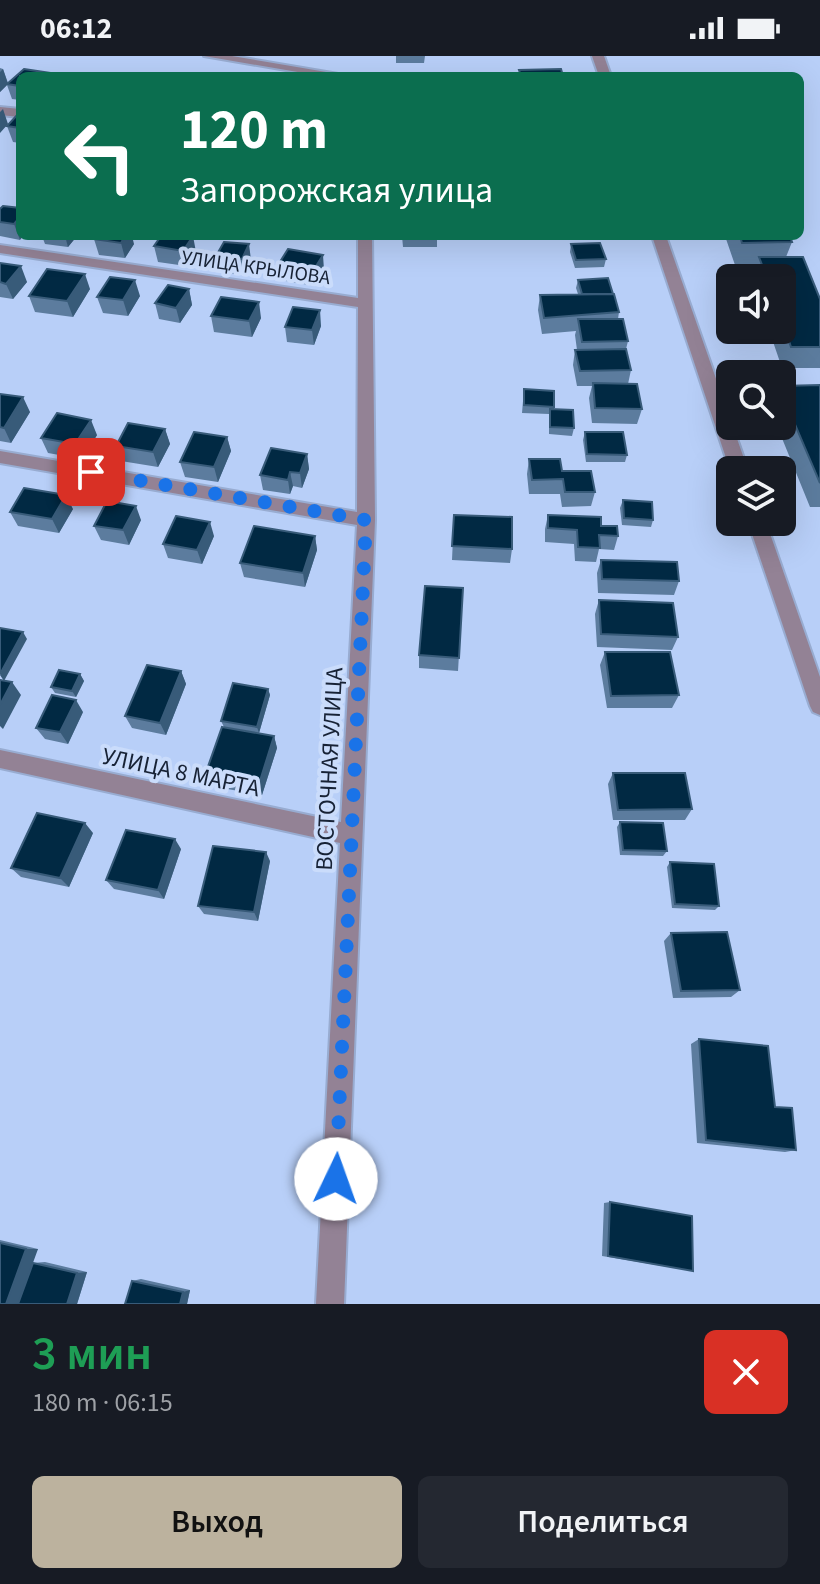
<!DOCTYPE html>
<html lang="ru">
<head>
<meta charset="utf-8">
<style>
  :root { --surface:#171b24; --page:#242831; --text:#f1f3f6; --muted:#9ea1a6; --accent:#bcb29e }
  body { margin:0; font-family:"Source Sans 3",sans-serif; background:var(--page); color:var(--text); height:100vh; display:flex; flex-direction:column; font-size:30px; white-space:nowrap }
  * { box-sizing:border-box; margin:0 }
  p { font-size:26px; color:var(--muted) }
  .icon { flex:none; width:44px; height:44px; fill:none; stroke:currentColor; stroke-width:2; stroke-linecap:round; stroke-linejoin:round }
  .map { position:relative; height:1248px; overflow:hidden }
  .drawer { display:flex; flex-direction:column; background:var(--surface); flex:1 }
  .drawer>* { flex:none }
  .hud { position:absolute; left:16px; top:16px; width:788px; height:168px; border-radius:12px; box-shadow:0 8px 32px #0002; background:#0b6e4f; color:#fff; overflow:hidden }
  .tools { position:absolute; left:716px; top:208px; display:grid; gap:16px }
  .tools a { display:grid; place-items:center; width:80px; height:80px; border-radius:12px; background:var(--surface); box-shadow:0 8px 32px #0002; font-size:40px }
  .pin { position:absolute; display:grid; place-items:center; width:68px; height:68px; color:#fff; margin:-34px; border-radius:16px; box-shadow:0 4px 12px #0006 }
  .me { position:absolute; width:88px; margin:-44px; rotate:3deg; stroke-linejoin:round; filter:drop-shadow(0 0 6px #0008) }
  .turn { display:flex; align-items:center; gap:28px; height:168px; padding:0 32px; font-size:36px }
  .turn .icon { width:104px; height:104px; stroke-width:2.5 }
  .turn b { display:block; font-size:56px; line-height:68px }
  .round { display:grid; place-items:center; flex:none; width:84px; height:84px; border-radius:12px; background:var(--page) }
  .headline { display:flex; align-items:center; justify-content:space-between; height:136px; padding:0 32px }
  h1 { font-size:48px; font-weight:600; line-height:60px; color:#1e9e55 }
  .button { display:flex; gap:16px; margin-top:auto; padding:16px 32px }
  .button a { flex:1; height:92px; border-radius:12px; background:var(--accent); color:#111; font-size:32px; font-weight:600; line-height:92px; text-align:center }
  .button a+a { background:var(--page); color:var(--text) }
  .status { display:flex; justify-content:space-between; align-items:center; height:56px; padding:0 40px; background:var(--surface); direction:ltr }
  .status svg { height:22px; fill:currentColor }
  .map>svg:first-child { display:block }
</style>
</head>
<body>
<div class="status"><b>06:12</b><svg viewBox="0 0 49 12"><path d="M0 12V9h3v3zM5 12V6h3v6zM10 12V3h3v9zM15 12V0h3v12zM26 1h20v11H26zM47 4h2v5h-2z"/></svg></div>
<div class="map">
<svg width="820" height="1248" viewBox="0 0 820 1248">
  <rect width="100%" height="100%" fill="#b8cff8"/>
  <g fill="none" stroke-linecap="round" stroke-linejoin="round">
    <g stroke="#98acd1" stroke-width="4">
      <path id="minor" d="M204 0H232L350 20H321Z
        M592 0H604L611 20H599Z
        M0 51 20 53V61L0 59Z
        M358 180H372L375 464 344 1248H316L340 787 0 712V694L341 766 357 469 0 407V395L357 456 358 251 0 197V189L358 242Z
        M652 180H666L748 414H730Z
        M748 466H766L820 621V659L813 656 810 650Z"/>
    </g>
    <use href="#minor" fill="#938295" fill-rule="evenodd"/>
  </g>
  <path fill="#5c7c9e" d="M396 0H425L424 7H396Z
    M0 12 3 13 8 27 24 13 50 17 51 20H20V44L12 43 7 29 0 36Z
    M20 59V87L13 86 7 70Z
    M20 152V184L0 180V153Z
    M42 180H77L68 191 45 188Z
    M402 180H437V191H403Z
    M554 180H590V181L554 182Z
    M725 180H790L792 186 786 201 820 243V312H782L769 274H782V222H752L757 208 735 209Z
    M94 183 134 188 125 202 99 199Z
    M571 188 606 203 604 211 575 212 570 196Z
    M154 190 196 196 186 210 158 206Z
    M216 200 251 204 245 219 219 216Z
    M0 207 27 226 13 243 0 241Z
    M278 209 324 214 315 230 280 224Z
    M578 224 619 256 618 263 628 285 626 293 631 314 628 328 642 353 637 368 592 367 589 342 592 330H577L573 309 575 294H577L575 279 576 275 542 278 538 254 540 239 578 238 576 232Z
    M90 233 73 261 35 256 29 240Z
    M189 233 192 249 180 267 159 263 155 247Z
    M140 240 128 260 103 257 97 241Z
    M211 260 261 262 252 281 214 276Z
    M321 270 314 289 287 286 285 271Z
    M820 329V451H810L777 370H782V330Z
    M524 333 554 351V353L574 372 572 380 549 378V358L522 357Z
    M0 338 30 356 11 387 0 385Z
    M165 373 170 388 158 411 121 405 116 390Z
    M585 376 627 399 625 406H586L583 384Z
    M97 379 82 403 48 397 41 382Z
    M227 381 231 395 218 426 185 421 180 406Z
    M307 398 309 413 302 432 293 430 290 438 263 434 260 419Z
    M529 403 562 415 595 436 591 450 562 451 560 438H529L527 418Z
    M623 444 653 464 651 471 622 469 620 452Z
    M73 453 59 477 18 470 10 456Z
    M454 459 512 493 510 507 452 504Z
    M548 459 601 470 618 480 614 494 599 493 596 506 575 505 574 488 545 486V473Z
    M141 464 129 489 101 484 94 470Z
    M214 480 202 508 168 502 163 488Z
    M315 480 317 494 305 531 244 521 240 507Z
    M601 504 679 525 674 539 598 537 597 517Z
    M463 532 458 615 419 612V599Z
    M599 544 678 581 672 594 597 591 595 558Z
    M605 596 679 639 672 652H607L600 609Z
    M181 615 186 628 166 679 132 672 125 660Z
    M80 618 84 625 76 641 55 637 51 631Z
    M268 633 270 639 259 677 224 671 221 665Z
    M83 656 68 688 45 683 36 672Z
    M274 680 277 692 262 739 210 730 205 719Z
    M613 717 692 753 685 764H613L608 728Z
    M620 766 667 795 663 800 620 799 617 771Z
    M93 777 69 831 21 821 11 812Z
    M181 793 164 843 114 833 106 824Z
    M270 805 258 865 204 858 198 850Z
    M670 806 719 850 715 854 672 852 667 811Z
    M671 877 740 934 731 941 673 942 664 885Z
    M699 983 775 1051 796 1094 785 1096 697 1087 691 988Z
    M610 1146 693 1215 602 1200 604 1147Z
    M0 1184 38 1193 0 1248Z
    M45 1206 87 1216 77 1248H18L33 1207Z
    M141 1223 190 1234 187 1248 132 1225Z"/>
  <path fill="#385b79" d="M3 13 8 28 0 36V16Z
    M3 53 8 68 0 77V56Z
    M20 161V180H23L20 184 14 168Z
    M65 180H77L68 191Z
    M125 180H132L134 188 125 202 121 187Z
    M193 180 196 196 186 210 183 195Z
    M249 188 251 204 245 219 242 203Z
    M323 199 324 214 315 230 313 215Z
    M21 210 27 226 13 243 6 228Z
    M85 218 90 233 73 261 67 245Z
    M135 224 140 240 128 260 123 244Z
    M189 233 192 249 180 267 176 252Z
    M259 246 261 262 252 281 249 265Z
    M320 254 321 270 314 289 312 274Z
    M23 341 30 356 11 387 4 372Z
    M91 364 97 379 82 403 75 388Z
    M165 373 170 388 158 411 153 396Z
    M227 381 231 395 218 426 214 411Z
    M307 398 309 413 302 432 300 417Z
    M290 416 293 430 290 438 288 424Z
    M66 439 73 453 59 477 52 463Z
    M136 450 141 464 129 489 123 474Z
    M210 466 214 480 202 508 197 494Z
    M315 480 317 494 305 531 303 517Z
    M23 576 27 583 4 625 0 619Z
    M181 615 186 628 166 679 160 667Z
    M80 618 84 625 76 641 72 635Z
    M12 626 21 639 3 673 0 670V649Z
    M268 633 270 639 259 677 257 671Z
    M76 644 83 656 68 688 60 676Z
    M274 680 277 692 262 739 259 728Z
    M85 767 93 777 69 831 60 822Z
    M175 783 181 793 164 843 158 834Z
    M266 796 270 805 258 865 254 856Z
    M26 1193H38L18 1248H6Z
    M87 1216 77 1248H67L77 1217Z
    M190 1234 187 1248H180L183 1236Z"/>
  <path fill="#012943" stroke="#385b79" stroke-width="2" d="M24 13 50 17 46 20H20V30L7 28Z
    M561 13 563 20H521L519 14Z
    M18 58 20 59V72L7 70Z
    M3 150 20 152V161L14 168 0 166V153Z
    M97 180H125L121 187 94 183Z
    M161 180H193L183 195 154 190Z
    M740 180H790L792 186 742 187Z
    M224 186 249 188 242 203 216 200Z
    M600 187 606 203 576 204 571 188Z
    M288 193 323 199 313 215 278 209Z
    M759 201H803L820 243V291H791L782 264V222H767Z
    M0 207 21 210 6 228 0 226Z
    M47 213 85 218 67 245 29 240Z
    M110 221 135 224 123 244 97 241Z
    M608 222 613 238H582L578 224Z
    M168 229 189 233 176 252 155 247Z
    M614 238 619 256 544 262 540 239Z
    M221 241 259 246 249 265 211 260Z
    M293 251 320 254 312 274 285 271Z
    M578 263H623L628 285 582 286Z
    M626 293 631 314 580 315 575 294Z
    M593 327 637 328 642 353 595 352Z
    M820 329V427L782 338V330Z
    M524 333 554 335V351L524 349Z
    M0 338 23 341 4 372 0 371Z
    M550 353 573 354 574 372 550 371Z
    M57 357 91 364 75 388 41 382Z
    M128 367 165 373 153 396 116 390Z
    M194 376 227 381 214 411 180 406Z
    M585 376H623L627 399 587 398Z
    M271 392 307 398 300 417 290 416 288 424 260 419Z
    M529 403H560L562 415H591L595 436H565L563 423 532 424Z
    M24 432 66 439 52 463 10 456Z
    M623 444 652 446 653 464 624 462Z
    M107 445 136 450 123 474 94 470Z
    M454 459 512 461V493L452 490Z
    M548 459 601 461V470H617L618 480 599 479 600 492 578 491 577 474 548 472Z
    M176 460 210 466 197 494 163 488Z
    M254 470 315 480 303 517 240 507Z
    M601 504 677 506 679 525 602 523Z
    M425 530 463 532 459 602 419 599Z
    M599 544 673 547 678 581 601 578Z
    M0 572 23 576 0 618Z
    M605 596H670L679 639 611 640Z
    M147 609 181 615 160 667 125 660Z
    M59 614 80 618 72 635 51 631Z
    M0 624 12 626 0 649Z
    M233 627 268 633 257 671 221 665Z
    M52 639 76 644 60 676 36 672Z
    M222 671 274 680 259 728 205 719Z
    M613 717H685L692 753 618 754Z
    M37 757 85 767 60 822 11 812Z
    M620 766 663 767 667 795 623 794Z
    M126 774 175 783 158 834 106 824Z
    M213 790 266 796 254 856 198 850Z
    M670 806 714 808 719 850 675 848Z
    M727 876 740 934 681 935 671 877Z
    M699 983 768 990 775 1051 792 1052 796 1094 706 1084Z
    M610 1146 692 1160 693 1215 608 1200Z
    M0 1187 26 1193 6 1248H0Z
    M33 1207 77 1217 67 1248H18Z
    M132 1225 183 1236 180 1248H125Z"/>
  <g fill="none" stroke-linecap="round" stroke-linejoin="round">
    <path stroke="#1a73e8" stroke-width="14" stroke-dasharray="0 25.2" d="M91 416 366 464 336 1123"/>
  </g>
  <g text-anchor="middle" stroke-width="8" stroke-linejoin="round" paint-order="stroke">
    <g font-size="20" fill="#172235" stroke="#cadcfb">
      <text transform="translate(256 211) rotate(8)" y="7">УЛИЦА КРЫЛОВА</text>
    </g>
    <g font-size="24" fill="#172235" stroke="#cadcfb">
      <text transform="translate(329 713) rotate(-87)" y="8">ВОСТОЧНАЯ УЛИЦА</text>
      <text transform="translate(181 716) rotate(12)" y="8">УЛИЦА 8 МАРТА</text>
    </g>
  </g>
</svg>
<div class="tools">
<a><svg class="icon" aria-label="sound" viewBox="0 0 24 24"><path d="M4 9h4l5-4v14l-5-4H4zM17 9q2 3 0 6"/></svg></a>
<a><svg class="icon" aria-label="search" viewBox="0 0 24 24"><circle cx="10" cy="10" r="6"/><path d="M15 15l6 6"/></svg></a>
<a><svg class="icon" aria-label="layers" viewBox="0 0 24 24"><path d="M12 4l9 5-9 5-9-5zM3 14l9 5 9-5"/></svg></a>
</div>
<div class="pin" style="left:91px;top:416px;background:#d93025"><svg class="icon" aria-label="arrive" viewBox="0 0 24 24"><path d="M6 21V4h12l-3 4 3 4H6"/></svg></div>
<svg class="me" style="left:336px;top:1123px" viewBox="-20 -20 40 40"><circle r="19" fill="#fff"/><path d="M0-13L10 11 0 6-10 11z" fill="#1a73e8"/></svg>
<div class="hud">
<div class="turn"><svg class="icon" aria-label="left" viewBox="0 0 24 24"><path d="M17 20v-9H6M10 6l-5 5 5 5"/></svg><div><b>120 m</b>Запорожская улица</div></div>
</div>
</div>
<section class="drawer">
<div class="headline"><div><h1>3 мин</h1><p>180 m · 06:15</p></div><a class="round" style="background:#d93025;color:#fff"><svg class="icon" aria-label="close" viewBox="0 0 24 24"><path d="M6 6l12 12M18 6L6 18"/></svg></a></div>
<div class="button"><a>Выход</a><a>Поделиться</a></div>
</section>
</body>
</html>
